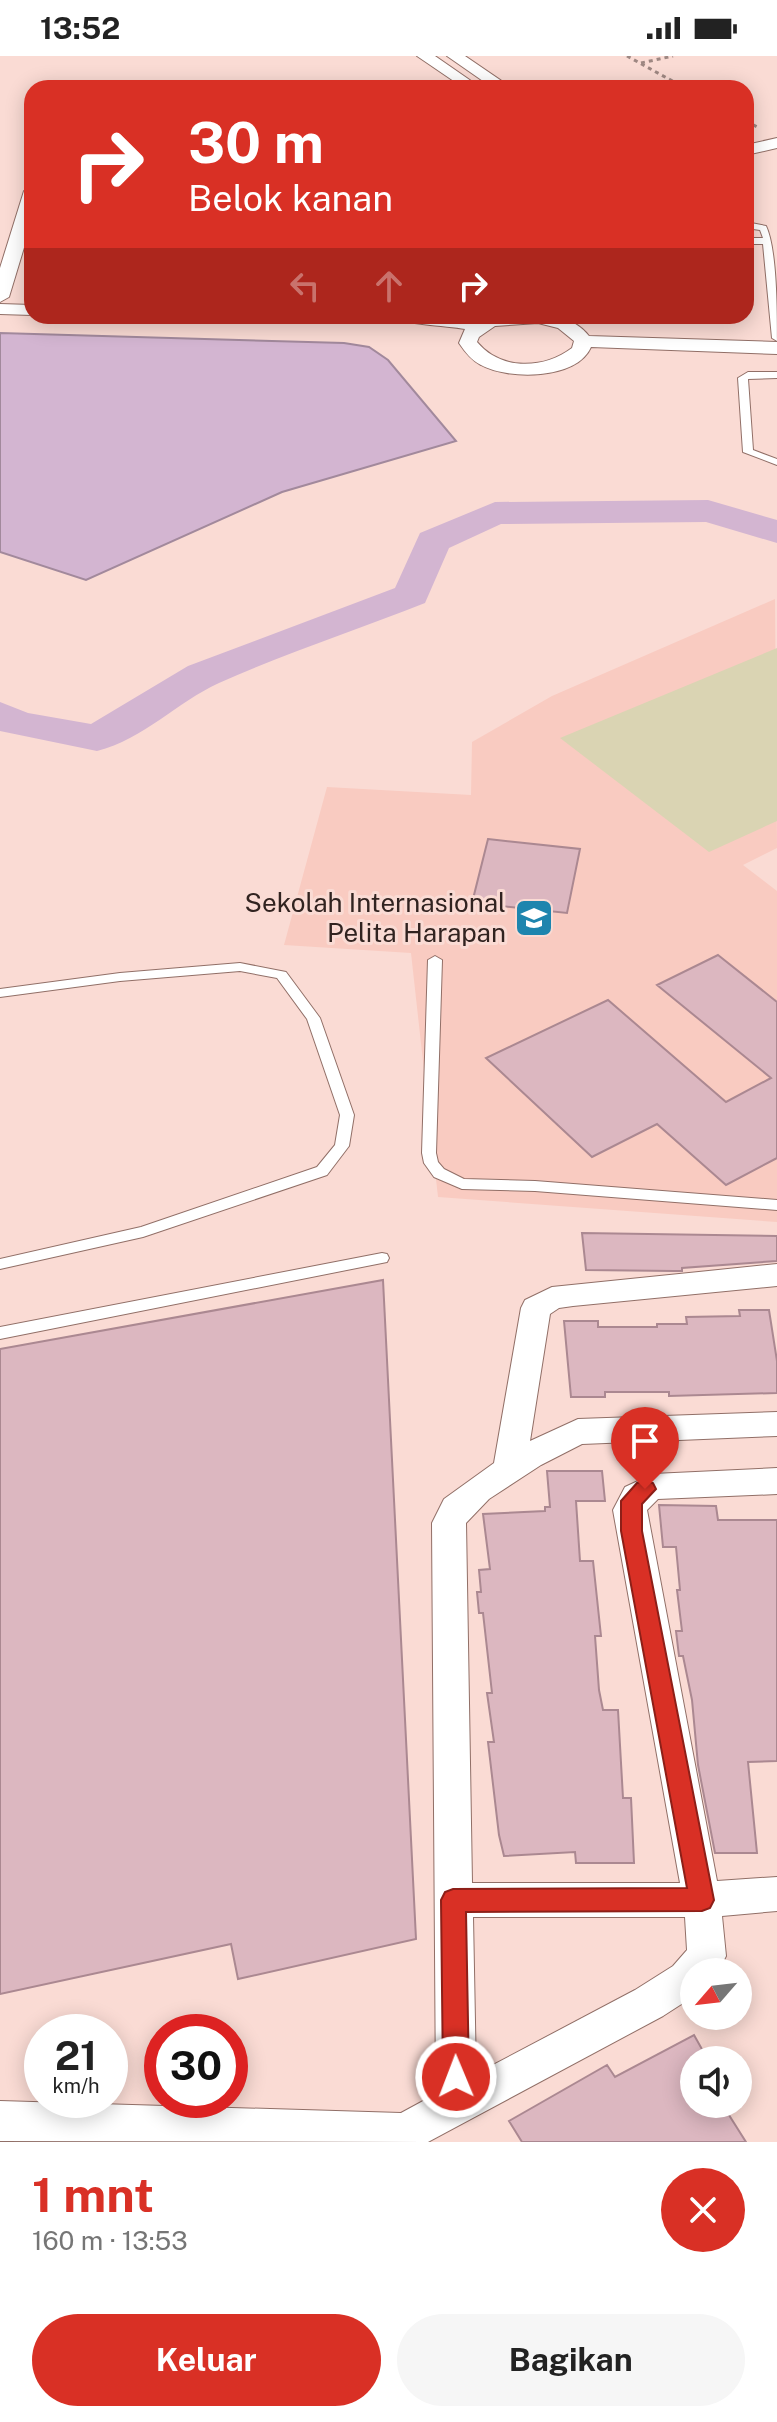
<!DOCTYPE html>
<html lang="id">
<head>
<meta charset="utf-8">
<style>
  :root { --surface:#fff; --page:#f6f6f6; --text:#222; --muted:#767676; --accent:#d93025 }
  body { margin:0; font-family:"Public Sans",sans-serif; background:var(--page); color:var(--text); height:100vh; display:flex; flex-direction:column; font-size:30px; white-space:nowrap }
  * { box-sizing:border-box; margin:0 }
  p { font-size:26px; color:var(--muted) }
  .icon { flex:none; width:44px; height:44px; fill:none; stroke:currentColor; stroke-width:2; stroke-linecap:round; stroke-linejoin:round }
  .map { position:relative; height:2086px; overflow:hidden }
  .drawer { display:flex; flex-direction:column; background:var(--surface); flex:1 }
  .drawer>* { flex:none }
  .top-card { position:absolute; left:24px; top:24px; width:730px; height:244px; border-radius:24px; box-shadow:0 4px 20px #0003; background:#d93025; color:#fff; overflow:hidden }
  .needle { width:52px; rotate:242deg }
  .tools { position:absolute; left:680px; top:1902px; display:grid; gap:16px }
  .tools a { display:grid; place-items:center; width:72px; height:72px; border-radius:50%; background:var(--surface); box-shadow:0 4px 20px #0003; font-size:40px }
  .speed { position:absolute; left:24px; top:1958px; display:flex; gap:16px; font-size:40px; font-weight:700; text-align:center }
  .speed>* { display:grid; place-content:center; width:104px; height:104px; border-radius:50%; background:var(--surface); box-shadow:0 4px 20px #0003; line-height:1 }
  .speed small { font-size:20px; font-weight:400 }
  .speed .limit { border:12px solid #d22; background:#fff; color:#111 }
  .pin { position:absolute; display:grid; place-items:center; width:68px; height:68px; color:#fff; margin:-82px -34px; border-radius:50% 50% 50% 0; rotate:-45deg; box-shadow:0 0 8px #0007 }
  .pin .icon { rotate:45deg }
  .me { position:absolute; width:88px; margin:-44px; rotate:359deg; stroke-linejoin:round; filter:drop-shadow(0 0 6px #0008) }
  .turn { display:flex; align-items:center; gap:28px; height:168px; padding:0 32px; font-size:36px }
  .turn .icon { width:104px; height:104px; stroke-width:2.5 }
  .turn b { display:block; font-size:56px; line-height:68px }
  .lanes { display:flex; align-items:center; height:76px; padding:0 32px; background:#0003; justify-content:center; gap:40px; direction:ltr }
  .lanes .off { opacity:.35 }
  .round { display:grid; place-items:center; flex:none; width:84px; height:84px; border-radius:42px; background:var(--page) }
  .overview { display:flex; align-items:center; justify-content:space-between; height:136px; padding:0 32px }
  h1 { font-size:48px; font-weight:700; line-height:60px; color:var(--accent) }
  .primary-button { display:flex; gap:16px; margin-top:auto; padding:16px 32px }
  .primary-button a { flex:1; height:92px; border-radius:48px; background:var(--accent); color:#fff; font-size:32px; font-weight:700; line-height:92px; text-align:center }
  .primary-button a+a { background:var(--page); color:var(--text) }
  .status { display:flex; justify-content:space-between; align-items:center; height:56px; padding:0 40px; background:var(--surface); direction:ltr }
  .status svg { height:22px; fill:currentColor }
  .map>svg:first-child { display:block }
</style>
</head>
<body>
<div class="status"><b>13:52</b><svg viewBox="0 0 49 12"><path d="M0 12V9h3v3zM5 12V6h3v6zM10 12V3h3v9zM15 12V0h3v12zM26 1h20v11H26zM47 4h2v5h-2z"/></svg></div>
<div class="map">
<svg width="777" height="2086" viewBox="0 0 777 2086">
  <rect width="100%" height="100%" fill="#fadbd4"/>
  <path fill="#f9cbc1" d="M775 543 777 792 743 809 777 835V1166L438 1141 411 897 284 889 327 731 471 739 472 686 552 640Z"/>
  <path fill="#dad4b3" d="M777 592V765L709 796 560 682Z"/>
  <path fill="#d3b5d1" stroke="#a2899c" stroke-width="2" d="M0 277 344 287 369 291 388 304 456 385 282 436 86 524 0 496Z"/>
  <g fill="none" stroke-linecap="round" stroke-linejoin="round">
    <path fill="#d3b5d1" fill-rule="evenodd" d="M708 444 777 464V487L706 466 501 468 449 492 425 547C357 574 286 597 219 627 177 646 144 683 97 695L0 675V646L28 657 91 668 188 610 395 532 420 477 495 446Z"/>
  </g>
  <path fill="#dcb7c0" stroke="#ab8891" stroke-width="2" d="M488 783 580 793 567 857 472 847Z
    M718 899 777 946V1102L726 1129 657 1068 592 1101 486 1002 608 944 726 1046 771 1022 657 929Z
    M582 1177 777 1180V1205L682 1212V1215H674L586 1214Z
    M383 1224 416 1883 238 1923 231 1888 0 1938V1293Z
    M739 1254H769L777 1305V1337L669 1340V1336H605V1341H571L564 1265H598V1271H657V1268H687L686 1261 740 1260Z
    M547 1415H602L605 1445H576L580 1505H593L601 1580H595L599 1634 603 1654H618L623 1742H631L634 1807H576L575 1796 504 1800 499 1779 488 1686H494L487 1637H492L483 1557H479L477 1536H481L479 1514 490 1513 483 1458 545 1455V1451H550Z
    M659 1449 716 1450 718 1464H777V1705L748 1706 757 1797H715L698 1709 692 1644 683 1600H679L676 1575H682L677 1534H680L676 1491H663Z
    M694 1979 708 2004H694V2048H722L746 2086H522L509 2065 607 2009 615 2021Z"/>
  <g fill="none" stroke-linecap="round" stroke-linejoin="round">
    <g stroke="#916f67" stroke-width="2">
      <path id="lane" d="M746 166 766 170C777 193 777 256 777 285L772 282 763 188H746V182H763L760 174 746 172Z
        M777 316V322L748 323 753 394 777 403V409L743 396 738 322 748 316Z
        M435 900 442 904 436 1097 438 1106 444 1113 464 1123 535 1125 777 1144V1154L535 1135 462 1133 434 1121 424 1107 422 1097 428 904Z
        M240 907 286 916 320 962 354 1059 349 1090 327 1119 143 1181 0 1213V1203L141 1171 317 1111 335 1089 340 1059 307 963 277 922 240 915 120 925 0 941V933L120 917Z
        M382 1197 387 1198 389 1202 387 1206 0 1283V1271Z"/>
    </g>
    <g stroke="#916f67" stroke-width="2">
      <path id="street" d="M417 0H435L474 27 466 32 461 30Z
        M447 0H465L512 32H493Z
        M777 82V92L746 99V89Z
        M32 130V175H29L9 241 0 246V212L24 135Z
        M0 248 32 249V259L0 258Z
        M386 260H453L478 265 488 260C521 260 566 250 589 280L777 286V298L591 291C577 324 508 324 481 309 471 304 465 296 459 287L465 273C449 270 393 267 386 260ZM538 267 558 272 574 285 572 292C544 313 501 315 477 286L479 281 495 270Z
        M777 1208V1230L573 1250 559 1252 550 1258 530 1385 578 1363 777 1356V1380L582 1388 541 1409 489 1443 466 1467 472 1827H680L613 1454 625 1431 653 1418 777 1412V1438L658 1443 647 1454 717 1825 777 1821V1855L722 1860 726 1900 718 1916H694V1940L663 1960 428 2086 0 2085V2045L401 2057 436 2038 432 1467 444 1443 494 1407 521 1252 525 1244 552 1231ZM473 1861H685L687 1894 673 1910 635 1934 476 2018Z"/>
    </g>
    <path stroke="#9e8782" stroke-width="3" stroke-dasharray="4 4" stroke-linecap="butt" d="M627 0 685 32
      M641 7 673 0
      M746 65 759 72"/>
    <use href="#lane" fill="#fff" fill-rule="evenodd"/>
    <use href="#street" fill="#fff" fill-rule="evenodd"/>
  </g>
  <path fill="#d93025" stroke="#8d1f18" stroke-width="2" d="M645 1425 653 1427 656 1433 642 1448V1475L714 1844 710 1852 702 1855 466 1856 469 2021 465 2030 456 2033 447 2030 443 2021 441 1844 445 1836 453 1833 687 1832 621 1475V1445L637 1427Z"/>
  <defs>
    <g id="school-square" transform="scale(2)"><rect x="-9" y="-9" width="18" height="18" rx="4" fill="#1e85ae" stroke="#fadbd4"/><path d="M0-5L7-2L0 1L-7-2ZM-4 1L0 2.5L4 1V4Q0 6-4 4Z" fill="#fff"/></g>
  </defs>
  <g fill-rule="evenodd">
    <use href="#school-square" x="534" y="862"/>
  </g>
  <g text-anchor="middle" stroke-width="6" stroke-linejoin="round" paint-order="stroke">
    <g font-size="26" fill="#312320" stroke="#fadbd4" text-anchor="end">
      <text x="506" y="856">Sekolah Internasional<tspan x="506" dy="30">Pelita Harapan</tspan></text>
    </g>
  </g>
</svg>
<div class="tools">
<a><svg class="needle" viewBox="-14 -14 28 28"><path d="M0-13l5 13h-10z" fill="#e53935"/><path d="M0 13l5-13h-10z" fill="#767676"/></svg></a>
<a><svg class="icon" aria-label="sound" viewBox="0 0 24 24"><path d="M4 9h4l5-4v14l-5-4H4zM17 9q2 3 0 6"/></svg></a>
</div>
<div class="speed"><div>21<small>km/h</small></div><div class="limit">30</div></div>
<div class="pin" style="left:645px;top:1433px;background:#d93025"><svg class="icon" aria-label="arrive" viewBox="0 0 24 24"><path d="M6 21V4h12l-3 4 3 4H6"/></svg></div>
<svg class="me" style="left:456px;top:2021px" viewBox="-20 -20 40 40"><circle r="17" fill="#d93025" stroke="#fff" stroke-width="3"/><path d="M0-11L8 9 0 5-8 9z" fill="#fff"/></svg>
<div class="top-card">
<div class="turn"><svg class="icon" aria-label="right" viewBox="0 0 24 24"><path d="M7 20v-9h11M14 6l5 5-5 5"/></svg><div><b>30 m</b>Belok kanan</div></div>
<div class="lanes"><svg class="icon off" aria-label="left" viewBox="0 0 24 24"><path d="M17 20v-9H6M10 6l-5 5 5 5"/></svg><svg class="icon off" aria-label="ahead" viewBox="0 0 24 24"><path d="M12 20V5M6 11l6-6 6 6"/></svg><svg class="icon" aria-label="right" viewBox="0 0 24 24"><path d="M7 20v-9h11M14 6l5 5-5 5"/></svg></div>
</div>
</div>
<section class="drawer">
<div class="overview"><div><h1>1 mnt</h1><p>160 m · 13:53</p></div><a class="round" style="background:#d93025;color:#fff"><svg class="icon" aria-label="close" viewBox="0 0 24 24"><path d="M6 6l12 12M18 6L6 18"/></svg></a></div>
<div class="primary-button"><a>Keluar</a><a>Bagikan</a></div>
</section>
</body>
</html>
